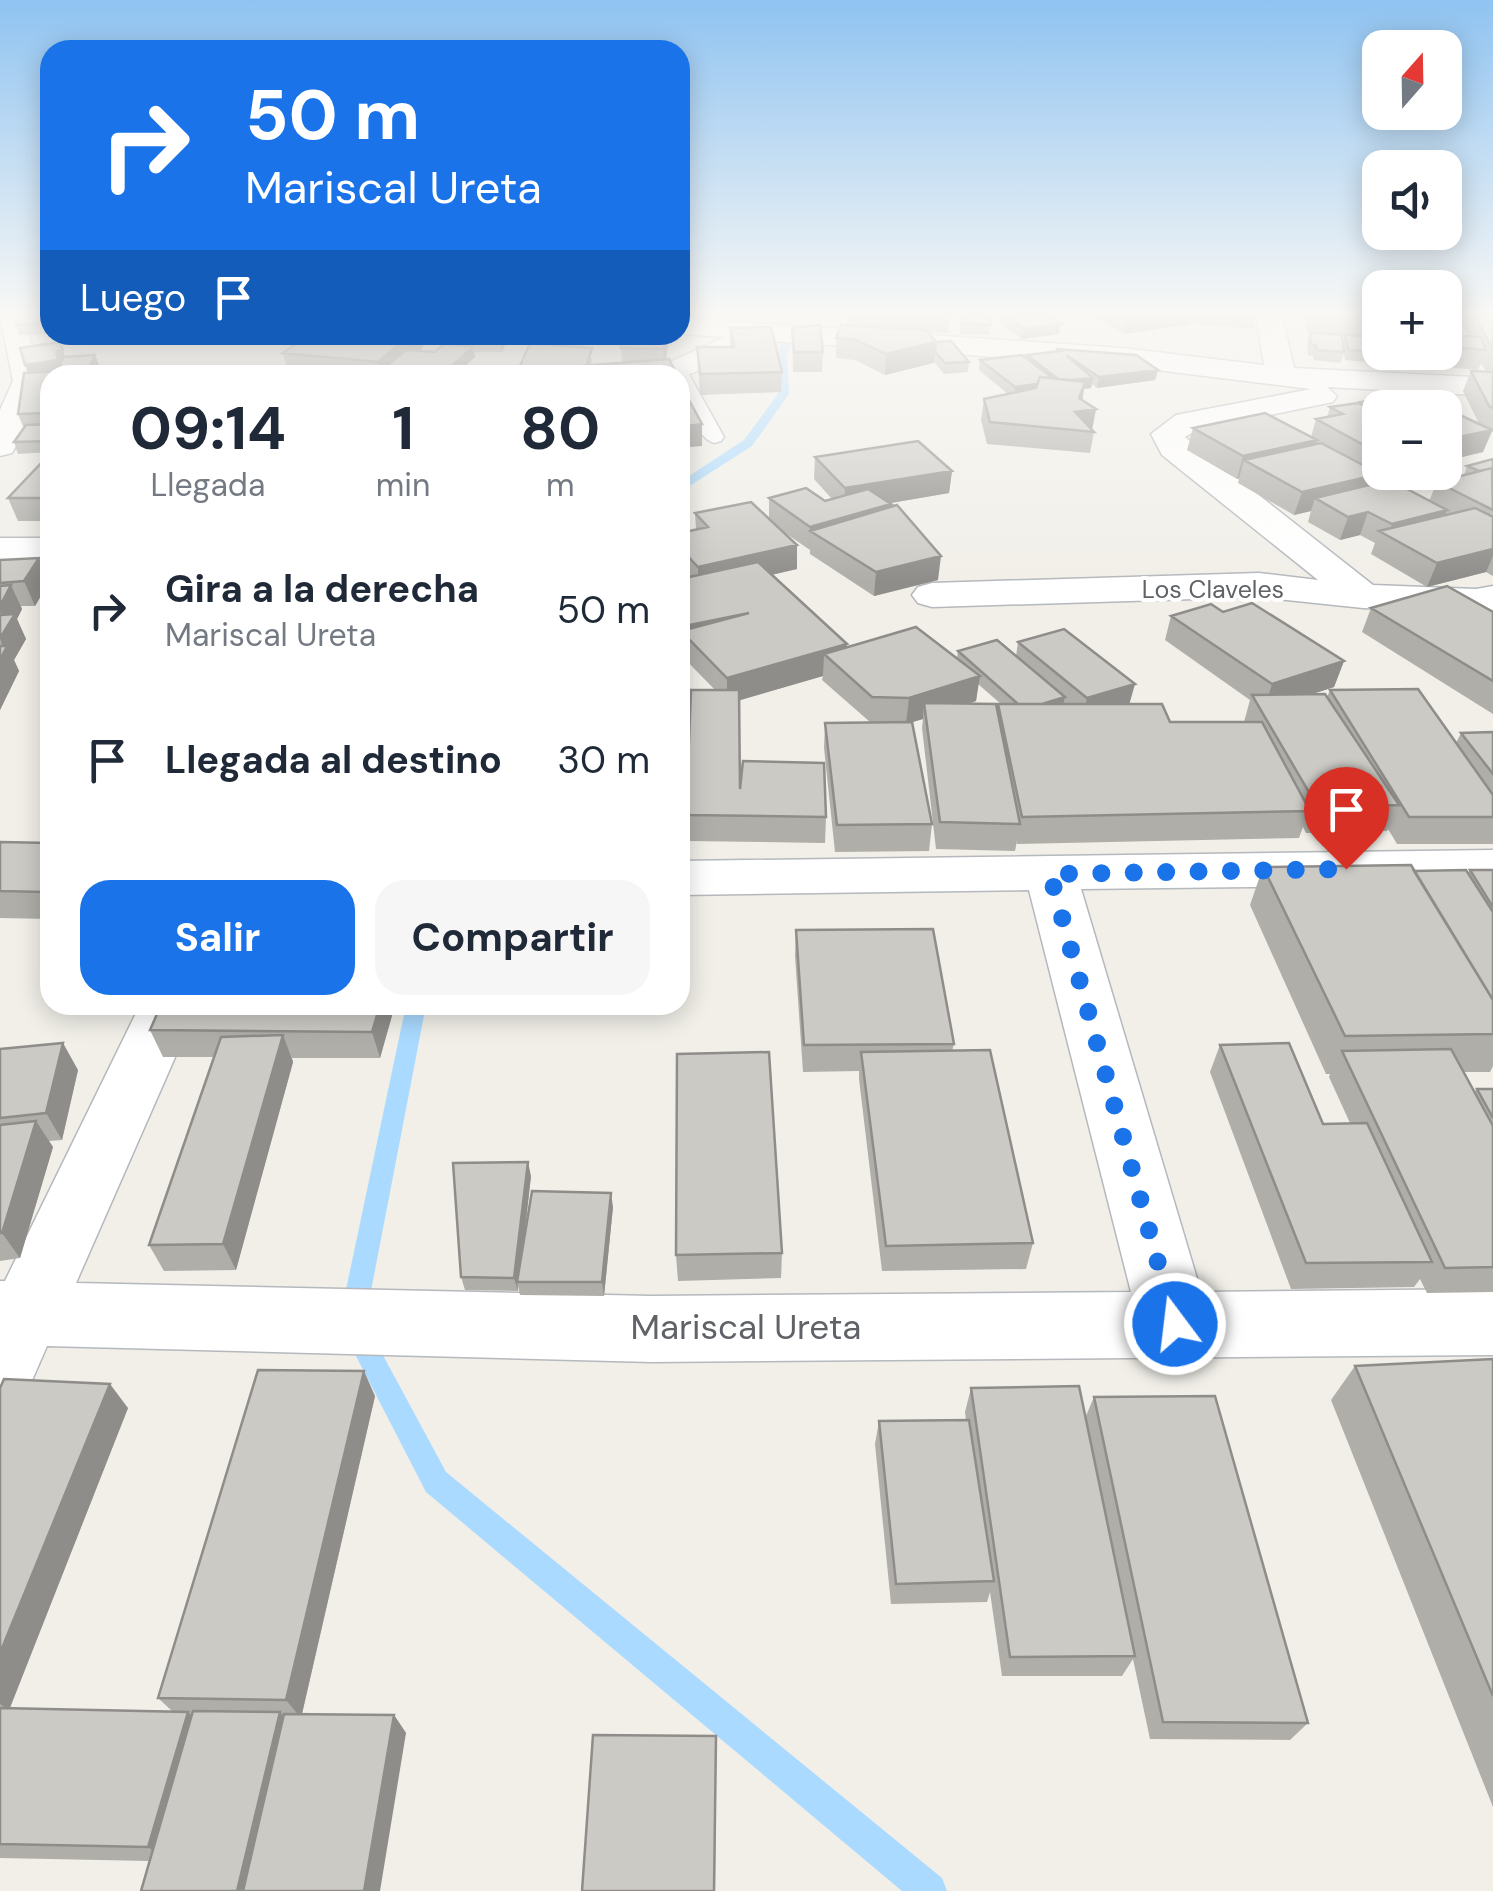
<!DOCTYPE html>
<html lang="es">
<head>
<meta charset="utf-8">
<style>
  :root { --surface:#fff; --page:#f6f6f7; --text:#1f2937; --muted:#747a83; --accent:#1a73e8 }
  body { margin:0; font-family:"DM Sans",sans-serif; background:var(--page); color:var(--text); height:100vh; display:flex; flex-direction:column; font-size:38px; white-space:nowrap }
  * { box-sizing:border-box; margin:0 }
  p { font-size:32px; color:var(--muted) }
  .icon { flex:none; width:55px; height:55px; fill:none; stroke:currentColor; stroke-width:2; stroke-linecap:round; stroke-linejoin:round }
  .map { position:relative; flex:1; overflow:hidden }
  .sheet { position:absolute; left:40px; top:365px; width:650px; height:650px; display:flex; flex-direction:column; background:var(--surface); border-radius:30px; box-shadow:0 5px 25px #0003 }
  .sheet>* { flex:none }
  .guide { position:absolute; left:40px; top:40px; width:650px; height:305px; border-radius:30px; box-shadow:0 5px 25px #0003; background:#1a73e8; color:#fff; overflow:hidden }
  .needle { width:65px; rotate:20deg }
  .controls { position:absolute; left:1362px; top:30px; display:grid; gap:20px }
  .controls a { display:grid; place-items:center; width:100px; height:100px; border-radius:20px; background:var(--surface); box-shadow:0 5px 25px #0003; font-size:50px }
  .pin { position:absolute; display:grid; place-items:center; width:85px; height:85px; color:#fff; margin:-102px -42px; border-radius:50% 50% 50% 0; rotate:-45deg; box-shadow:0 0 10px #0007 }
  .pin .icon { rotate:45deg }
  .me { position:absolute; width:110px; margin:-55px; rotate:345deg; stroke-linejoin:round; filter:drop-shadow(0 0 8px #0008) }
  .turn { display:flex; align-items:center; gap:35px; height:210px; padding:0 40px; font-size:45px }
  .turn .icon { width:130px; height:130px; stroke-width:2.5 }
  .turn b { display:block; font-size:70px; line-height:85px }
  .then { display:flex; align-items:center; height:95px; padding:0 40px; background:#0003; gap:20px; font-size:38px }
  .eta { display:flex; justify-content:space-evenly; align-items:center; height:170px; text-align:center }
  .eta b { font-size:60px; font-weight:700; line-height:70px }
  .primary-button { display:flex; gap:20px; margin-top:auto; padding:20px 40px }
  .primary-button a { flex:1; height:115px; border-radius:30px; background:var(--accent); color:#fff; font-size:40px; font-weight:700; line-height:115px; text-align:center }
  .primary-button a+a { background:var(--page); color:var(--text) }
  ul { padding:0; list-style:none }
  li { display:flex; align-items:center; gap:30px; height:150px; padding:0 40px }
  li div { flex:1 }
  li b { display:block; font-size:38px }
  li em { font-style:normal }
  .map>svg:first-child { display:block }
</style>
</head>
<body>
<div class="map">
<svg width="1493" height="1891" viewBox="0 0 1493 1891">
  <rect width="100%" height="100%" fill="#f1efe8"/>
  <g fill="none" stroke-linecap="round" stroke-linejoin="round">
    <path fill="#aadaff" fill-rule="evenodd" d="M783 316H793L796 336 787 353 789 394 752 446 680 492V482L744 440 778 394 777 353 786 336Z
      M406 1005H426L365 1322 446 1472 942 1878 947 1891H902L426 1492 339 1323Z"/>
    <g stroke="#b5b8bc" stroke-width="3">
      <path id="service" d="M678 365 687 371 724 437 721 441 714 443C694 436 680 395 680 375H671L669 371Z"/>
    </g>
    <g stroke="#b5b8bc" stroke-width="3">
      <path id="minor" d="M0 316H23L43 381 16 446 12 453 0 456V410L13 381Z
        M1256 316H1282L1294 368 1493 378V396L1327 387 1337 396 1333 402 1197 430 1185 437 1373 585 1476 589 1493 586V610L1476 613 1363 608 1259 597 932 607 918 603 912 595 918 587 932 583 1259 573 1318 580 1162 455 1151 434 1176 415 1311 389 1123 366 770 341 680 378 638 375 643 369 670 362 724 337 680 334V318L1123 348 1264 365Z
        M0 538H50V560H0Z
        M1493 850V884L1081 889 1201 1292 1493 1289V1355L651 1362 47 1346 26 1394 0 1405V1281H5L140 1005H198L76 1283 651 1296 1131 1292 1029 890 680 895V861Z"/>
    </g>
    <use href="#service" fill="#fff" fill-rule="evenodd"/>
    <use href="#minor" fill="#fff" fill-rule="evenodd"/>
  </g>
  <path fill="#afaea9" fill-rule="evenodd" d="M50 316V334L19 335 16 325Z
    M846 316H950L948 333 928 332 936 342 969 362 968 372 944 374 934 362 885 375 855 360 836 358V338L846 325Z
    M960 316H990L989 335 960 334Z
    M992 316H1048L1059 334 1022 339 1001 324V320H998Z
    M1093 316H1193L1191 324 1124 334Z
    M1193 316H1256V319L1254 329 1194 324Z
    M1303 316H1380V352L1416 355 1412 366 1345 360 1344 353 1340 363 1314 360 1313 356 1308 355 1307 342 1310 332 1343 342 1345 335 1307 331Z
    M1445 316H1493V432H1492L1483 452 1445 461V408L1479 424 1463 391 1471 371 1486 372 1481 363 1478 370 1425 365 1421 352H1445ZM1463 326 1468 337 1460 336 1458 332H1460Z
    M730 328 782 372 781 392 700 395 697 347H730Z
    M792 328 823 352 822 372H793Z
    M463 335H510L502 352H474L475 357 455 375H309L288 373 283 353 423 347 419 351 435 352 465 346Z
    M624 335H670L666 359 677 375H492L521 372 520 366 592 358 591 365 622 362 621 348Z
    M60 342 65 357 95 355 99 365 97 369 136 367 137 371 244 368 50 375V452L18 454 14 442 24 429 18 414 28 372Z
    M1056 349 1158 370 1155 380 1097 388 1092 384 1091 388 1084 389 1082 400 1096 409 1092 429 1094 432 1090 453 987 444 981 420 984 399 1008 394 979 370 980 360 1027 359V355L1055 352Z
    M1361 402 1380 408V470L1375 471 1380 474 1376 484 1429 501 1437 482 1464 475 1467 466 1493 459V576L1486 572 1427 587 1371 554 1375 543 1360 535 1340 540 1308 522 1311 511 1294 515 1238 483 1239 478 1237 479 1187 450 1193 428 1311 437 1316 419 1327 417 1330 407 1360 404Z
    M815 457 952 471 949 493 890 503 891 507 938 580 874 596 810 554V550L778 528 797 545V569L772 575 847 647 957 658 958 651 1016 656 1018 642 1130 704 1170 722H1244L1250 700 1165 640 1171 616 1223 612 1344 661 1334 687 1311 694 1327 697 1330 690 1456 743 1461 733 1493 732V844H1397L1388 829 1387 831 1306 833 1303 827 1299 838 1017 844V841L1015 851 936 849 922 728 923 719 912 722 932 824 929 851 835 852 824 748 825 723 870 722 822 680 823 676 739 700 740 789 826 817 825 843 687 841 686 815 715 690 682 656V651L680 652V579L686 578 680 571V533L696 529 695 513 769 519V498L825 501 832 499 814 479ZM978 684 1001 704H998L997 710 969 703 976 701Z
    M50 459V521H18L8 498Z
    M0 560 49 582 35 606H21L22 609 17 619 26 639 14 660 19 671 0 710Z
    M1371 608 1493 612V714L1362 632Z
    M680 712 685 737 684 842H680Z
    M0 842 50 843V919L0 918Z
    M1263 867 1468 873 1470 870H1493V1066L1490 1072H1463L1474 1092 1477 1089H1493V1292L1427 1293 1420 1279 1414 1287 1291 1289 1210 1072 1220 1045 1323 1124 1350 1123 1329 1077 1330 1074H1326L1250 905Z
    M796 930 954 1044 952 1051 1033 1243 1026 1269 882 1271 859 1079V1071L803 1072 795 956Z
    M395 1005 380 1058H292L293 1062 236 1270 164 1271 149 1245 214 1057H163L150 1030Z
    M0 1049 78 1070 62 1140 49 1141 53 1147 20 1258 0 1261Z
    M531 1176 523 1247 613 1207 604 1296 520 1295 518 1286V1291L465 1290 461 1277Z
    M782 1253 781 1278 678 1281 676 1255Z
    M1493 1359V1807L1331 1400 1355 1366Z
    M0 1388 128 1408 10 1708 172 1711 158 1698 375 1396 302 1714 394 1715 406 1733 150 1861 0 1858Z
    M971 1388 1085 1418 1094 1397 1308 1723 1290 1740 1150 1739 1133 1659 1122 1676H1002L990 1592 987 1602 891 1604 875 1444 879 1421 966 1420 965 1412Z"/>
  <path fill="#8f8d8a" d="M1128 316H1193L1191 324 1124 334Z
    M1061 324 1059 334 1022 339 1024 329Z
    M89 335H122L123 338 91 341Z
    M410 335H421L423 347 398 369 385 367 386 375H380L378 362Z
    M499 335H510L502 352Z
    M666 335H670L664 369 663 349Z
    M936 342 934 363 885 375 886 354Z
    M473 347 475 357 455 375H444V373Z
    M63 350 66 361 60 362 62 371 61 367 58 368 60 371 29 376 25 365 56 351Z
    M95 355 99 365 93 375 90 366Z
    M1158 370 1155 380 1097 388 1099 377Z
    M1093 378 1091 388 1084 389 1082 403 1096 409 1092 430H1072L1062 382Z
    M1057 381 1013 398 1015 387Z
    M702 424V446L680 448V427Z
    M1492 430 1483 452 1445 461V440Z
    M1317 440 1310 462 1244 460 1239 478 1237 479 1243 456Z
    M1380 449V470L1365 473 1373 450Z
    M952 471 949 493 844 511 845 488Z
    M1380 474 1372 496 1315 498 1311 511 1294 515 1302 492Z
    M891 504 889 527 810 531 809 550 810 527Z
    M1447 510 1438 533 1388 536 1392 524Z
    M1368 512 1360 535 1340 540 1348 517Z
    M797 545V569L698 591V567Z
    M1493 549V556L1486 572 1427 587 1437 563Z
    M941 556 938 580 874 596 876 572Z
    M39 558 49 582 35 606 24 581Z
    M11 585 22 609 17 619 26 639 14 660 19 671 0 710V660L4 652 0 638 7 627 0 612V606Z
    M749 613 681 631 682 651 680 652V627Z
    M847 644 845 669 824 654 823 676 727 704V678Z
    M1344 661 1334 687 1264 710 1272 684Z
    M980 676 976 701 926 718 924 703 923 719 906 724 909 698Z
    M1135 684 1128 709 1082 724 1087 698Z
    M1065 697 1062 710 1024 709Z
    M684 712 685 737 684 842 683 815Z
    M50 884V902L45 892Z
    M380 1005H395L380 1058 372 1032Z
    M283 1035 293 1062 236 1270 223 1244Z
    M63 1043 78 1070 62 1140 46 1113Z
    M36 1121 53 1147 20 1258 2 1233Z
    M528 1162 531 1176 519 1282H517L518 1291 514 1278Z
    M611 1193 613 1207 604 1296 602 1282Z
    M364 1371 375 1396 301 1718 286 1700Z
    M110 1384 128 1408 9 1710 0 1704V1653Z
    M188 1712 207 1730 169 1862 148 1847Z
    M280 1712 296 1730 258 1891H237Z
    M394 1715 406 1733 380 1891H364Z
    M716 1736 715 1891H714Z"/>
  <path fill="#cccac5" stroke="#8f8d8a" stroke-width="2.5" d="M14 316H50V323L16 325Z
    M961 316H990L991 325 961 324Z
    M1005 316H1048L1061 324 1024 329Z
    M1219 316H1256V319Z
    M1445 316H1451L1460 336 1481 337 1486 350 1445 346Z
    M1475 316H1493V350Z
    M820 325 823 352H794L792 328Z
    M841 325 926 330 936 342 886 354 856 340 836 338Z
    M771 327 782 372 700 374 697 347H734L730 328Z
    M1310 332 1342 335 1344 352 1317 350 1316 345H1311Z
    M308 335H410L378 362 283 353Z
    M624 335H666L663 349 621 348Z
    M1345 335 1380 337V352L1348 350Z
    M951 341 969 362 945 363 935 352 936 342Z
    M60 342 63 350 56 351 58 360 25 365 20 348Z
    M530 343 592 348 587 365 579 367 520 366Z
    M444 344 473 347 444 373 385 367 406 350 435 352Z
    M1056 349 1136 355 1158 370 1099 377 1066 355 1093 378 1070 380 1058 379 1027 355 1060 351Z
    M1385 352H1415L1416 355Z
    M95 355 90 366 58 368 64 357Z
    M1022 355 1053 378 1040 377 1037 384 1015 387 980 360Z
    M669 359 677 375H582L579 366Z
    M136 367 131 375H50V413L18 414 24 373Z
    M139 367 244 368 240 375H134Z
    M576 368 578 375 492 374Z
    M1471 371 1493 372V408L1489 406Z
    M1040 377 1085 382 1079 398 1096 409 1075 412 1094 432 990 422 984 399 1036 388Z
    M680 391H684L702 424 680 427Z
    M1420 397 1443 408H1380V411L1361 402 1382 398 1391 402Z
    M1358 403 1380 414V449L1373 450 1316 419 1343 414 1330 407Z
    M1445 408 1492 430 1445 440Z
    M1265 413 1317 440 1243 456 1193 428Z
    M50 424V441L14 442 26 425Z
    M918 441 952 471 845 488 815 457Z
    M1321 443 1380 474 1302 492 1244 460Z
    M45 459H50V498H8Z
    M1493 459V468L1479 471 1467 466Z
    M1492 468 1493 510 1437 482Z
    M1390 480 1447 510 1392 524 1368 512 1348 517 1315 498Z
    M806 488 825 501 868 489 891 504 810 527 769 498Z
    M751 502 797 545 698 567 680 548V533L708 527 695 513Z
    M897 505 941 556 876 572 810 531Z
    M1475 508 1493 517V549L1437 563 1379 531Z
    M39 558 24 581 0 583V560Z
    M758 562 847 644 727 678 681 631 749 613 680 627V579Z
    M11 585 0 606V586Z
    M1447 586 1493 612V681L1371 608Z
    M1252 603 1344 661 1272 684 1171 616 1211 604 1223 612Z
    M15 614 0 638V615Z
    M916 627 980 676 909 698 872 697 824 654Z
    M1064 629 1135 684 1087 698 1018 642Z
    M997 640 1065 697 1042 704H1018L958 651Z
    M0 646H7L0 660Z
    M1418 689 1493 795V817H1409L1330 690Z
    M691 690H739L740 789 743 761 824 763 826 817 686 815Z
    M1325 694 1399 805 1317 806 1252 695Z
    M924 703 996 704 1020 824 940 822Z
    M998 704H1162L1170 722H1262L1310 811 1022 817Z
    M680 712H684L683 815H680Z
    M912 722 932 824 837 825 825 723Z
    M1493 732V774L1461 733Z
    M0 842 50 843V884L45 892 0 891Z
    M1411 865 1493 1000V1034L1345 1036 1263 867Z
    M1466 870 1493 912V1000L1414 871Z
    M1470 870H1493V907Z
    M933 929 954 1044 804 1045 796 930Z
    M161 1005H380L372 1032 150 1030Z
    M283 1035 223 1244 149 1245 221 1037Z
    M63 1043 46 1113 0 1118V1049Z
    M1289 1043 1323 1124 1367 1123 1432 1262 1306 1263 1220 1045Z
    M1451 1049 1493 1126V1267L1445 1268 1342 1051Z
    M990 1050 1033 1243 886 1246 861 1052Z
    M769 1052 782 1253 676 1255 677 1054Z
    M1477 1089H1493V1118Z
    M36 1121 2 1233H0V1125Z
    M528 1162 514 1278 461 1277 453 1163Z
    M532 1191 611 1193 602 1282H517Z
    M1493 1359V1696L1355 1366Z
    M258 1370 364 1371 286 1700 158 1698Z
    M4 1379 110 1384 0 1653V1388Z
    M1079 1386 1135 1656 1010 1657 971 1388Z
    M1215 1396 1308 1723 1163 1722 1094 1397Z
    M969 1420 994 1581 896 1584 879 1421Z
    M0 1708 188 1712 148 1847 0 1844Z
    M193 1711 280 1712 237 1891H141Z
    M284 1714 394 1715 364 1891H243Z
    M593 1735 716 1736 714 1891H582Z"/>
  <linearGradient id="sky" x2="0" y2="1"><stop stop-color="#8fc3f1"/><stop offset="0.54" stop-color="#f9f8f5"/><stop offset="1" stop-color="#f9f8f5" stop-opacity="0"/></linearGradient>
  <rect width="1493" height="581" fill="url(#sky)"/>
  <g fill="none" stroke-linecap="round" stroke-linejoin="round">
    <path stroke="#1a73e8" stroke-width="18" stroke-dasharray="0 32.4" d="M1175 1324 1050 874 1346 869"/>
  </g>
  <g text-anchor="middle" stroke-width="8" stroke-linejoin="round" paint-order="stroke">
    <g font-size="25" fill="#5f6368" stroke="#fff">
      <text x="1213" y="598">Los Claveles</text>
    </g>
    <g font-size="35" fill="#5f6368" stroke="#fff">
      <text x="746" y="1339">Mariscal Ureta</text>
    </g>
  </g>
</svg>
<div class="controls">
<a><svg class="needle" viewBox="-14 -14 28 28"><path d="M0-13l5 13h-10z" fill="#e53935"/><path d="M0 13l5-13h-10z" fill="#747a83"/></svg></a>
<a><svg class="icon" aria-label="sound" viewBox="0 0 24 24"><path d="M4 9h4l5-4v14l-5-4H4zM17 9q2 3 0 6"/></svg></a>
<a>+</a>
<a>−</a>
</div>
<div class="pin" style="left:1346px;top:869px;background:#d93025"><svg class="icon" aria-label="arrive" viewBox="0 0 24 24"><path d="M6 21V4h12l-3 4 3 4H6"/></svg></div>
<svg class="me" style="left:1175px;top:1324px" viewBox="-20 -20 40 40"><circle r="17" fill="#1a73e8" stroke="#fff" stroke-width="3"/><path d="M0-11L8 9 0 5-8 9z" fill="#fff"/></svg>
<div class="guide">
<div class="turn"><svg class="icon" aria-label="right" viewBox="0 0 24 24"><path d="M7 20v-9h11M14 6l5 5-5 5"/></svg><div><b>50 m</b>Mariscal Ureta</div></div>
<div class="then">Luego<svg class="icon" aria-label="arrive" viewBox="0 0 24 24"><path d="M6 21V4h12l-3 4 3 4H6"/></svg></div>
</div>
<section class="sheet">
<div class="eta">
<div><b>09:14</b><p>Llegada</p></div>
<div><b>1</b><p>min</p></div>
<div><b>80</b><p>m</p></div>
</div>
<ul>
<li><svg class="icon" aria-label="right" viewBox="0 0 24 24"><path d="M7 20v-9h11M14 6l5 5-5 5"/></svg><div><b>Gira a la derecha</b><p>Mariscal Ureta</p></div><em>50 m</em></li>
<li><svg class="icon" aria-label="arrive" viewBox="0 0 24 24"><path d="M6 21V4h12l-3 4 3 4H6"/></svg><div><b>Llegada al destino</b></div><em>30 m</em></li>
</ul>
<div class="primary-button"><a>Salir</a><a>Compartir</a></div>
</section>
</div>
</body>
</html>
